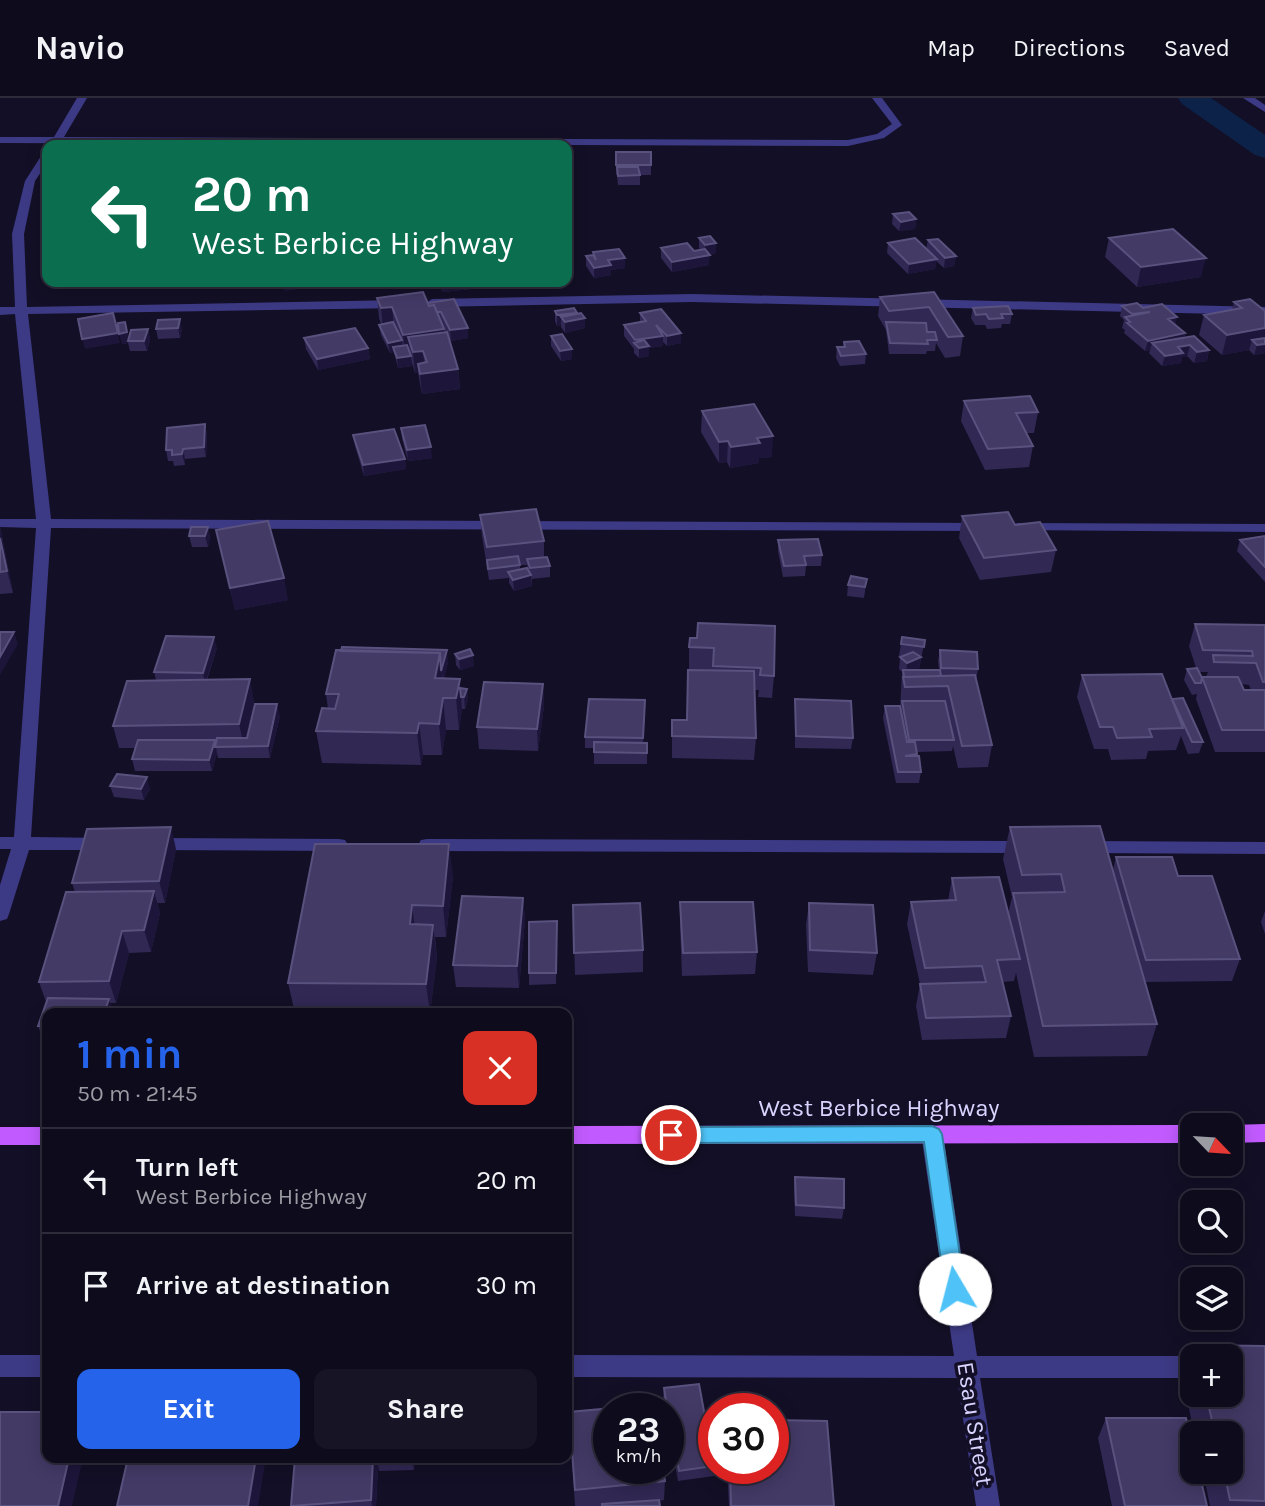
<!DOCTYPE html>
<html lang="en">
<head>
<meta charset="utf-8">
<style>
  :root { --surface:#0e0b1c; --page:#171425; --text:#f1f3f6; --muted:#9b9ba3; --line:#2e2b3b; --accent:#2563eb }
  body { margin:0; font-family:Karla,sans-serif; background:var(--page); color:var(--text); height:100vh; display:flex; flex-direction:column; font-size:26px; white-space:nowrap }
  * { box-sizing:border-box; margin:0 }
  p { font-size:23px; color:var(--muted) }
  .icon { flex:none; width:38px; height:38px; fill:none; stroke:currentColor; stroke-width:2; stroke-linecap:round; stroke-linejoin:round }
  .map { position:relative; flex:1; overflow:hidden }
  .panel { position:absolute; left:42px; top:910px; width:530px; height:455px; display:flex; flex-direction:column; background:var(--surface); border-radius:14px; box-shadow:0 4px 18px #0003,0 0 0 2px var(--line) }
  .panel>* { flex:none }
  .guide { position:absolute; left:42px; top:42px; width:530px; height:147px; border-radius:14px; box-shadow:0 4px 18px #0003,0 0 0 2px var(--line); background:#0b6e4f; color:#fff; overflow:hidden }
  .needle { width:46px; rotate:115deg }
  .tools { position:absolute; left:1180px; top:1015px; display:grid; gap:14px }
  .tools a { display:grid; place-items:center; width:63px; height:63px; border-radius:14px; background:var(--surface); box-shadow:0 4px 18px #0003,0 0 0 2px var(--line); font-size:35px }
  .speed { position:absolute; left:593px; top:1295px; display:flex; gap:14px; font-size:35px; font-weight:700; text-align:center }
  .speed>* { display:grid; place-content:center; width:91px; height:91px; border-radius:50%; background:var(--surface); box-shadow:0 4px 18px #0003,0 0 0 2px var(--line); line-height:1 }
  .speed small { font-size:18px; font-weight:400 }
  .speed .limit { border:10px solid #d22; background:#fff; color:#111 }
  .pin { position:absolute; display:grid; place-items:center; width:60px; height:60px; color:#fff; margin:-30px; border:4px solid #fff; border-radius:50%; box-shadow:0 2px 7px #0007 }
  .me { position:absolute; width:77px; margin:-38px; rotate:352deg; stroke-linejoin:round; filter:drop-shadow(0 0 5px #0008) }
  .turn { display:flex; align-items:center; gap:24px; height:147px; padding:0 35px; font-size:32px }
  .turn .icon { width:91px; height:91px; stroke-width:2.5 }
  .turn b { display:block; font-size:49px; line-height:60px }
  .round { display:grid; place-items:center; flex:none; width:74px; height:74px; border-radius:14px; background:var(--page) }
  .summary { display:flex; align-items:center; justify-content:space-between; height:119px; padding:0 35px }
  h1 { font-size:42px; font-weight:700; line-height:52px; color:var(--accent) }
  .action { display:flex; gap:14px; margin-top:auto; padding:14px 35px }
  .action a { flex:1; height:80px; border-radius:14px; background:var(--accent); color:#fff; font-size:28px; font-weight:700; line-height:80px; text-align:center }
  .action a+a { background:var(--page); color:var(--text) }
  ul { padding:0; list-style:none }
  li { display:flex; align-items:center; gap:21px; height:105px; padding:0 35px; border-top:2px solid var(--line) }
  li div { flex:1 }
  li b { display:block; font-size:26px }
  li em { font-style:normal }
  header { display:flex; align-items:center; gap:42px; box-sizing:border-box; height:98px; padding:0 35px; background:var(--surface); border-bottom:2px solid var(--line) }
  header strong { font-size:33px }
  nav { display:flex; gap:38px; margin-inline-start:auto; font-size:24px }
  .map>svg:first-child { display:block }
</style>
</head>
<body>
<header>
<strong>Navio</strong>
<nav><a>Map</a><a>Directions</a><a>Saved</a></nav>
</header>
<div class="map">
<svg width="1265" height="1408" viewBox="0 0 1265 1408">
  <rect width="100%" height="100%" fill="#130f26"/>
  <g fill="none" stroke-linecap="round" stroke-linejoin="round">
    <path fill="#0c2248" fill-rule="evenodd" d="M1178 0H1211L1265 37V60L1255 57 1182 6Z"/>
    <path fill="#3d3a85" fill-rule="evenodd" d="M77 0H87L64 39 848 42 877 36 892 26 872 0H882L902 27 884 40 848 48 0 45V39H54Z
      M1243 0H1255L1265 7V14Z
      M47 54V65L35 83 24 136 27 209 401 202 407 206 401 210 28 216 51 421 983 425 990 429 983 433 51 430 31 739 105 740 111 741 114 746 111 751 105 752H29L9 816 7 821 0 823V787L11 751H0V739H14L36 430 0 429V421H36L15 216 0 217V209H15L12 136 25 83 43 55Z
      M692 196 1265 209V217L692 204 432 209 426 205 432 201Z
      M1018 425 1265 426V434L1013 432 1011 429 1013 426Z
      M154 740 339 741 345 742 348 747 345 752 339 753 154 752 148 751 145 746 148 741Z
      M427 741 1029 743 1035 744 1038 749 1035 754 1029 755 427 753 421 752 418 747 421 742Z
      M1085 743 1265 744V756L1085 755 1079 754 1076 749 1079 744Z
      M932 1027 939 1030 943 1036 977 1258H1192V1280H980L1000 1408H976L957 1280 567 1279V1257L954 1258 921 1036 925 1030Z
      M0 1257H47V1279H0Z"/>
    <path fill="#c25bff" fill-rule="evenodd" d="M1265 1026V1044L1230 1045V1027Z
      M1192 1027V1045L567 1046V1028Z
      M0 1029H47V1047H0Z"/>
  </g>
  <path fill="#312854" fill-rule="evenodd" d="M616 54H651V77H640V87H618L617 77H616Z
    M893 116 916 121 915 131 899 133 892 126Z
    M699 140 716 155 709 157V167L672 174 661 160V150L694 153 701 152 699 150Z
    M1109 140 1201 179 1137 189 1105 159Z
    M928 142 956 158 954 168 944 170 936 163 935 171 908 176 887 155 888 145 926 151Z
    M593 154 625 160V170L611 172V177L594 180 586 168V158H593Z
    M439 184H470L471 191 443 194Z
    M934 194 963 238 960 258 945 260 936 245 935 253H927L926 256H889L886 232 878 218 880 199Z
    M377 200 428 205 454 201 468 240 451 243 447 236 458 271 460 291 422 296 420 286 418 274 415 275 411 262 412 268 398 270 394 254 390 255 381 237 379 227 381 226 379 220Z
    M1250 201 1265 255 1254 257 1249 252 1222 257 1199 237 1204 217 1232 212 1234 204Z
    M1122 208 1143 210 1175 227 1185 235 1184 240 1209 252 1207 263 1194 265 1187 258 1182 259 1181 265 1162 268 1149 255 1150 252 1145 253 1124 235 1125 232 1122 230 1124 222 1120 218Z
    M973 210 1012 216 1010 226H1002L1001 230 987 231 985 227H975L971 220Z
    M555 213 585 230 565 235 561 229V227L557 228 555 223Z
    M640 215 681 245 667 248 663 244V248L649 250V258L639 260 634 255V251L624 238V227L640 224Z
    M158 222 182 231 180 240 158 241 156 231Z
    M148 231 150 242 147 253H130L128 245 122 246 129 240Z
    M551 238 572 261 561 263 551 248Z
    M304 240 368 250 370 261 318 272 306 251Z
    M844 244 866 256 865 266 840 268 836 260 837 249H843Z
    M964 303 1038 314 1034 335H1026L1033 348 1029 369 985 372 961 323Z
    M702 313 772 359 759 360V365L730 370 727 364 719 365 701 334Z
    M205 326 207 337 206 359 185 361V367L174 368 173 363H168L166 352Z
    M401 330 432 360 408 363 402 341Z
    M353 337 405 361 406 371 364 378 355 348Z
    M480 417 544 443V459L550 468V479L532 481V488L514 493 509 485V480L489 482 482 438ZM520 467H527L528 470 520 471Z
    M962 418 1015 427 1056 452 1051 474 980 482 959 440Z
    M0 428 13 495 0 496Z
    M208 429 210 440 208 449H192L189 438Z
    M216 432 288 502 235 512Z
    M1265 438V484L1237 453 1240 442Z
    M778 442 822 457 821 468H806L805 478 783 479 778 453Z
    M867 481 864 500 847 498 848 487Z
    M698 525 774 578 772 600 758 599 759 592H754L756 640 754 662 672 660V622H687L713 572 689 571V549L697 540Z
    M1195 526 1265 527V654H1215L1196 601 1197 596 1192 597 1184 582 1187 571 1196 570 1189 548ZM1199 574H1208L1206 579H1202ZM1241 586 1249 587 1251 592H1244Z
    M902 539 925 542 919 571 916 572H939L938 563 940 552 978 571 976 583 992 647 988 669 958 670 953 648 952 653 917 654 921 674 919 685H896L883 620 885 608 900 612 902 574 899 571 900 559 903 558H899Z
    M217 550 207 582 254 603 246 640 280 618 270 660H218L217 655 212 673H135L132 661 135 650H119L113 628 156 582 154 574Z
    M455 556 474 568 460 572 456 567Z
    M448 564 444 580 460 581V590L467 591 468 602 465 611H462L459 632H446L442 657H423L421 667 322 665 316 633 328 611 326 596Z
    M1082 577 1172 602 1203 644 1199 655 1188 656 1181 638 1176 652 1148 653 1146 661 1111 662 1108 651H1094L1077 599Z
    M543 586 544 608 538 653 479 651 477 629Z
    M795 601 853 640 851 651 795 650Z
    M645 613 643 645H647V666H594V650H585V639Z
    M110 688 150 691 144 702 114 699Z
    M1010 729 1113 772 1116 759 1178 778 1240 861 1232 883 1145 884 1157 926 1147 958 1034 959 1016 875 1014 883 1003 884 1011 918 1006 940 922 942 916 908 920 886 907 826 911 804 948 803 952 780 1008 816 1012 799 1003 761Z
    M176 751 165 805H157L160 815 151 854 129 855 116 905H110L113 913 47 915V939H42L38 928 46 904 39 884 75 794 72 785Z
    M453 778 446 839H435L437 859 430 915H295L288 885Z
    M523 800 525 822 519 890 456 889 453 867Z
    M680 804 757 854 755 876 682 878 680 827Z
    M809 805 877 855 873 877 808 874 806 827Z
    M573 807 643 852V874L575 877Z
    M1265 813V836L1261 824Z
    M557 823 556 886 529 887V875Z
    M795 1079 844 1110 842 1121 795 1118 794 1090Z
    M1195 1247 1265 1248V1408H1210L1203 1374H1230V1335H1194L1182 1276ZM1192 1258H1230V1297H1192Z
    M664 1290 714 1365V1378L678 1383 668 1329V1311H665L663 1301Z
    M569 1314 665 1383 664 1402 659 1403 660 1408H575Z
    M1106 1320 1207 1408H1112L1098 1340Z
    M295 1360H415L414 1372 379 1373 378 1367 376 1408H291Z
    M727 1370H774L834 1408H729Z"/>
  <path fill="#1d163a" d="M916 121 915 131 899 133 901 124Z
    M716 145V155L705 157V147Z
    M710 157 709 167 672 174V164Z
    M956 158 954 168 944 170 945 160Z
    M625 160V170L611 172V177L594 180V170L608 162Z
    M1206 160 1201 179 1137 189 1141 169Z
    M937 161 935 171 908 176 909 166Z
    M283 184H334L335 186 285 193Z
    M443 184H470L471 191 443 194Z
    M392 209 394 229 383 230 381 210Z
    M113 215 120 245 85 251 82 241Z
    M577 215V222L585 220V230L565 235V224L561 219V227L557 228V217Z
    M1177 219 1175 229 1168 221Z
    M180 221 182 231 180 240 178 230Z
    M125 224 130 245 129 243H128V245L122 246 119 236Z
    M468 230V240L451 243 450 232Z
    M1265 230V255L1254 257 1257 247 1252 242 1249 252 1222 257 1227 237Z
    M148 231 150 242 147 253 144 243Z
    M444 231 446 251 423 254 425 273 418 266V274L415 275 413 254 408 239 410 256 405 257 403 237Z
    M681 235V245L667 248V238Z
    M1185 235 1182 245H1152L1150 252 1145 253 1148 243Z
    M663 238V248L649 250V258L639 260V250L635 246V242Z
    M402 242 403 253 393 249 394 254 390 255 388 245Z
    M1190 247 1187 258 1182 259 1181 265 1162 268 1165 258 1178 249Z
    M368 250 370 261 318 272 317 261Z
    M572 251V261L561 263 560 253Z
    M1209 252 1207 263 1194 265 1197 254Z
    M411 258 412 268 398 270 397 260Z
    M458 271 460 291 422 296 420 276Z
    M205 326 207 337 206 359 204 349Z
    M773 338 772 359 759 360V365L730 370 731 349 757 340Z
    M728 343 727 364 719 365V344Z
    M431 349 432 360 408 363 407 352Z
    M183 351 185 361V367L182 356Z
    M405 361 406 371 364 378 363 367Z
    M0 428 13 495 7 473 0 440Z
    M208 429 210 440 208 449 205 438Z
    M531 477 532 488 514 493 513 482Z
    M284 480 288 502 235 512 230 490Z
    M14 534 18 546 0 577V559Z
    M214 539 217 550 205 586 203 575Z
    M447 552 448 564 443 584 442 573Z
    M440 555 443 586 435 580Z
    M473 557 474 568 460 572 459 561Z
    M921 559 919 571 906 576 907 565Z
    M250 581 254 603 244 648 239 626Z
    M460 581 462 612 459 632 456 600Z
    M543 586 544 608 538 653 537 631Z
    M467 591 468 602 465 611 464 599Z
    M443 600 446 632 442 657 439 626Z
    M277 606 280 618 270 660 268 648Z
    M419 625 423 657 421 667 417 635Z
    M215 642 217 655 212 673 209 662Z
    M147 679 150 691 144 702 141 691Z
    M171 729 176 751 165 805 159 783Z
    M449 746 453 778 446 839 443 808Z
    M154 793 160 815 151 854 144 832Z
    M523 800 525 822 519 890 517 868Z
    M412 807 416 839 410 826Z
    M433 827 437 859 430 915 426 886Z
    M122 833 129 855 116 905 109 883Z
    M109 901 113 913 112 915H104Z
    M69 1360H83L72 1408H58Z
    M256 1360H266L258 1408H248Z
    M373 1360H378L377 1363 378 1367 376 1408H372L371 1402Z
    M412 1360H415L414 1372 412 1362Z"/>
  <path fill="#433a66" stroke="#5a527e" stroke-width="2" d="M616 54H651V67H616Z
    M617 69H638L640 77 618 78Z
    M909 114 916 121 901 124 893 116Z
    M1173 131 1206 160 1141 169 1109 140Z
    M710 138 716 145 705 147 699 140Z
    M915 140 937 161 909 166 888 145Z
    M938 141 956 158 945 160 928 142Z
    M687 145 694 153 705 151 710 157 672 164 661 150Z
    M619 151 625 160 608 162 611 167 594 170 586 158 593 157 596 162 593 154Z
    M423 194 429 208 434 207 444 231 403 237 392 209 381 210 377 200Z
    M934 194 963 238 948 239 929 209 889 213 880 199Z
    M454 201 468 230 450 232 441 214H437L434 207 429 208 428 205Z
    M1250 201 1265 213V230L1227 237 1204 217 1242 210 1234 204Z
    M1137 205 1143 210 1162 206 1177 219 1168 221 1185 235 1148 243 1127 225 1130 224 1125 219 1150 214 1132 216 1122 208Z
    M1008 208 1012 216H1001L1003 220 989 221 986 216 976 217 973 210Z
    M574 210 577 215 557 217 555 213Z
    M661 211 681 235 667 238 656 227 663 238 635 242 624 227 646 223 640 215Z
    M113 215 118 235 82 241 78 221Z
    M581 215 585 220 565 224 561 219Z
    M180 221 178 230 156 231 158 222Z
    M125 224 127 234 119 236 118 225Z
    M393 224 402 242 388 245 379 227Z
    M886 224 926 225 927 234H935L937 242H927L928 246 890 245Z
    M355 230 368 250 317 261 304 240Z
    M148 231 144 243H128L131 232Z
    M447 234 458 271 420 276 418 266 427 264 423 253 413 254 408 239Z
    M562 236 572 251 560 253 551 238Z
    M1194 238 1209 252 1197 254 1190 247 1178 249 1183 255 1165 258 1152 245Z
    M1265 240V246L1257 247 1252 242Z
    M644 242 649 248 639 250 634 245Z
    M859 243 866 256 841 258 837 249H845L844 244Z
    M407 247 411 258 397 260 393 249Z
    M1030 298 1038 314 1016 315 1033 348 988 351 964 303Z
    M754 306 773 338 757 340 760 345 731 349 728 343 719 344 702 313Z
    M205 326 204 349 183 351 182 356 172 357V352H166L167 330Z
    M425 327 431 349 407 352 401 330Z
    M394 331 405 361 363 367 353 337Z
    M536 411 544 443 487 449 480 417Z
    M1008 414 1015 427 1040 424 1056 452 984 460 962 418Z
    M268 423 284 480 230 490 216 432Z
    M191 429H208L205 438H189Z
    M1265 438V469L1240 442Z
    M0 440 7 473 0 474Z
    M818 441 822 457 804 458 806 467 784 468 778 442Z
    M518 458 520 467 488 471 487 462Z
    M547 459 550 468 530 470 527 461Z
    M527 470 531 477 513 482 508 474Z
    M851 478 867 481 865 489 848 487Z
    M698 525 775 528 774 578 760 577 761 570 713 568 714 550 689 549 690 540H697Z
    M1195 526 1265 527V584H1263L1256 565 1214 564 1213 557 1253 558 1252 553 1203 552Z
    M0 534H14L0 559Z
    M166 538 214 539 203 575 154 574Z
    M902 539 925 542 924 549 901 546Z
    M342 549 447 552 441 573 440 555 341 553Z
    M470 551 473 557 459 561 455 556Z
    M336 552 440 555 435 580 460 581 456 600H443L439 626 419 625 417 635 316 633 322 610 335 611 339 596H326Z
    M940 552 977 554 978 571 941 570Z
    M913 554 921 559 907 565 900 559Z
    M1197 570 1202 580 1201 585H1195L1187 571Z
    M688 572 754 573 756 640 672 638V622H687Z
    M903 572H940L941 578 904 579Z
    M1162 576 1183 630 1149 631 1152 639 1117 640 1113 629H1100L1082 577Z
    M975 577 992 647 962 648 948 588 905 589 903 579Z
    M1202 579H1238L1244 592H1265V632H1222Z
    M250 581 239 626 113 628 127 583Z
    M484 584 543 586 537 631 477 629Z
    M460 590 467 591 464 599H461Z
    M1183 600 1203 644H1192L1172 601Z
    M589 601 645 602 643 640 585 639Z
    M795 601 851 603 853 640 796 638Z
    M902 603H945L954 642H909Z
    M255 606H277L268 648 215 649 217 640H247Z
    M885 608H900L907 644H915L917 656 905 658H919L921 674H898Z
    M138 642H215L209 662 132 661Z
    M594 644 647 645V655L594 654Z
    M117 676 147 679 141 691 110 688Z
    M1100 728 1157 926 1043 928 1013 795 1065 794 1061 776 1022 777 1010 729Z
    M171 729 159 783 72 785 87 731Z
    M315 746H449L443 808 412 807 410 826 433 827 426 886 288 885Z
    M1116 759H1172L1178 778H1212L1240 861 1146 862Z
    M999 779 1020 861 997 862 1011 918 926 920 920 886 986 884 982 868 925 870 911 804 956 802 952 780Z
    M154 793 144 832 122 833 109 883 39 884 66 794Z
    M462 798 523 800 517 868 453 867Z
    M680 804H753L757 854 683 855Z
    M640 805 643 852 574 855 573 807Z
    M809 805 873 807 877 855 810 852Z
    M557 823 556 875H529V824Z
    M48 900 109 901 104 915H47V928H38Z
    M795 1079 844 1081V1110L796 1107Z
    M1195 1247 1265 1248V1403L1230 1402 1224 1374H1230V1335H1215L1206 1297H1230V1258H1198Z
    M699 1286 714 1368 679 1373 668 1317V1311H667L664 1290Z
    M656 1306 657 1311H609V1370H663L665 1383 575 1392 569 1314Z
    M0 1314H47V1360H69L58 1408H0Z
    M1106 1320H1186L1192 1345V1374H1199L1207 1408H1125Z
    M774 1322 827 1323 834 1408H731L730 1370H774Z
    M128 1360H256L248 1408H117Z
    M295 1360H373L371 1402 291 1408Z
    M377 1360H412V1362L377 1363Z
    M659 1402 660 1408H602V1406Z"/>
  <path fill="#4fc3f7" stroke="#337fa1" stroke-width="2" d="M932 1028 939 1031 942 1036 965 1191 962 1197 955 1200 948 1197 945 1191 924 1044 671 1045 665 1042 662 1037 665 1031 671 1029Z"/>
  <g text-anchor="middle" stroke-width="7" stroke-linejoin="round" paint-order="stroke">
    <g font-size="24" fill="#d9d4ff" stroke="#130f26">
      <text x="879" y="1018">West Berbice Highway</text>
      <text transform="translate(975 1326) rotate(81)" y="8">Esau Street</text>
    </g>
  </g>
</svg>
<div class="tools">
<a><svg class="needle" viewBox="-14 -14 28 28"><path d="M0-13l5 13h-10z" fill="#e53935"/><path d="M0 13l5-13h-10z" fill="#9b9ba3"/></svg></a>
<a><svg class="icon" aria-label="search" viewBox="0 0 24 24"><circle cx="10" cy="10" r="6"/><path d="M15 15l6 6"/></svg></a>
<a><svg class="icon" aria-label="layers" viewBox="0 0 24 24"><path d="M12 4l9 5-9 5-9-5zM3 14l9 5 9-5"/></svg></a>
<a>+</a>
<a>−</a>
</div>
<div class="speed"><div>23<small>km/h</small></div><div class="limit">30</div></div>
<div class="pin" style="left:671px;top:1037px;background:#d93025"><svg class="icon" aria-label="arrive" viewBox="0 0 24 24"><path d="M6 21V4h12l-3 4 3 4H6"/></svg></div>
<svg class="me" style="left:955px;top:1191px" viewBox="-20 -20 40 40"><circle r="19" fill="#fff"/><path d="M0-13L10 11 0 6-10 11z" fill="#4fc3f7"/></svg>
<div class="guide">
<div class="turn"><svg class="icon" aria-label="left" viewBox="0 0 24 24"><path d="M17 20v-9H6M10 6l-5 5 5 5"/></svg><div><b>20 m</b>West Berbice Highway</div></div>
</div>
<section class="panel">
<div class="summary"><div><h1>1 min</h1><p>50 m · 21:45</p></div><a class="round" style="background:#d93025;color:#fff"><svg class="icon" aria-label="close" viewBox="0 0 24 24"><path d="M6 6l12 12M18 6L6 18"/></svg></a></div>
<ul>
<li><svg class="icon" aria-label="left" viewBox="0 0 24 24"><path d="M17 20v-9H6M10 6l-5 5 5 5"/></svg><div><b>Turn left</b><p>West Berbice Highway</p></div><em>20 m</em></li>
<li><svg class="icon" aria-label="arrive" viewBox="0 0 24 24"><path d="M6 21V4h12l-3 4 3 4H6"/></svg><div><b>Arrive at destination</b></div><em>30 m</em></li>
</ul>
<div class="action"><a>Exit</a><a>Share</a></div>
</section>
</div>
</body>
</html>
